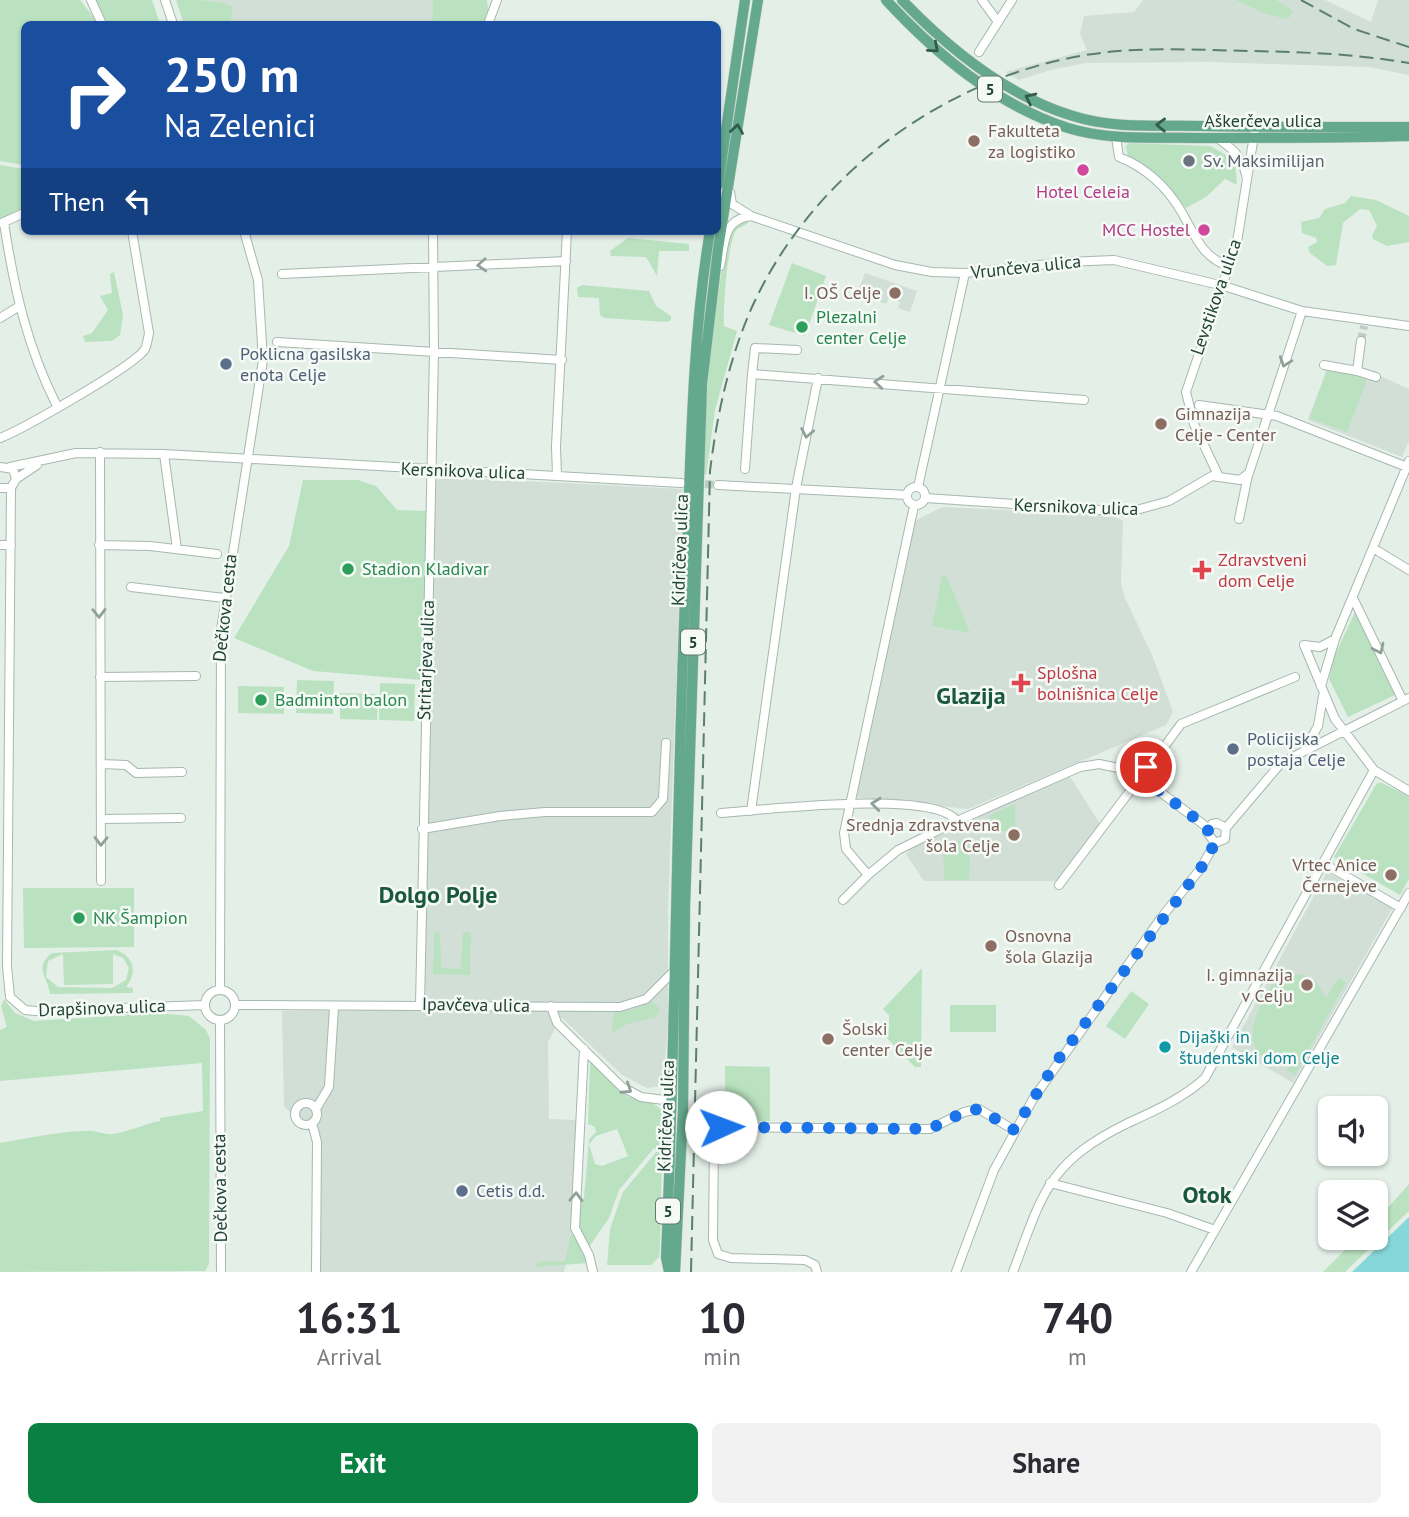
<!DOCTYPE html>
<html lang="en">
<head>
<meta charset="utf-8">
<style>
  :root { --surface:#fff; --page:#f2f2f3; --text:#2b2b33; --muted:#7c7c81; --accent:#0b8043 }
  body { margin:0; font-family:"PT Sans",sans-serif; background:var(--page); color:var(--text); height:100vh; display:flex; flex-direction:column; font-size:26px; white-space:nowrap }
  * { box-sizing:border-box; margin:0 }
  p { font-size:23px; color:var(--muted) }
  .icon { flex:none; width:38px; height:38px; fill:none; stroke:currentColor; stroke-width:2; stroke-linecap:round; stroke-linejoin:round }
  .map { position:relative; height:1272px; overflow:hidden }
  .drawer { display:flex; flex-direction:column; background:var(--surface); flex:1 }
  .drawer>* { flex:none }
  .hud { position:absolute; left:21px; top:21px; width:700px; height:214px; border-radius:10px; box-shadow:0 2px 5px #0004; background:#1a4fa0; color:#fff; overflow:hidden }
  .fabs { position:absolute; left:1318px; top:1096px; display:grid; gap:14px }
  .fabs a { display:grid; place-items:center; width:70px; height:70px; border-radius:10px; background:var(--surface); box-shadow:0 2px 5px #0004; font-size:35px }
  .pin { position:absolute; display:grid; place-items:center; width:60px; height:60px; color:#fff; margin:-30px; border:4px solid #fff; border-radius:50%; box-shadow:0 2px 7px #0007 }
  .me { position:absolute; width:77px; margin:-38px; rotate:88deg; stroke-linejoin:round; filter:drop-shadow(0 0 5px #0008) }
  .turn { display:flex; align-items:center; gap:24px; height:147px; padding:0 28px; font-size:32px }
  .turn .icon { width:91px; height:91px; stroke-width:2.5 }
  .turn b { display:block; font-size:49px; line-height:60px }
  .then { display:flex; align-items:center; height:66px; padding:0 28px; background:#0003; gap:14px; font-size:26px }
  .eta { display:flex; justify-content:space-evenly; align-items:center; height:119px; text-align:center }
  .eta b { font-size:42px; font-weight:700; line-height:49px }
  .cta { display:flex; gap:14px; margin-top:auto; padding:14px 28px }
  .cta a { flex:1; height:80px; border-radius:10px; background:var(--accent); color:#fff; font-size:28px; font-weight:700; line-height:80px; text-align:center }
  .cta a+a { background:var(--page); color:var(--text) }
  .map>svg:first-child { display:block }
</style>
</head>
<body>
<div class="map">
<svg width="1409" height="1272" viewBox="0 0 1409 1272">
  <rect width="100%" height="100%" fill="#e4efe8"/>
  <path fill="#d1dfd7" d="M180 0H433L432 24H208Z
    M1143 0H1235L1248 6 1293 11 1277 0H1325L1371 22 1378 0H1409V75L1369 67 1207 62 1086 63 1050 70 1019 80 1005 72 1087 50 1080 34 1084 16 1134 12Z
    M865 273 917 291 910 312 898 308 900 302 889 298 886 304 880 302 881 296 871 292 869 298 857 294Z
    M1329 363 1371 372 1409 389V441L1402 457 1308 420Z
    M442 477 683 489 668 910V1024L663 1086 647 1088 622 1075 561 1017 548 1042 549 1119 576 1120 571 1244 564 1272H319L320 1143 284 1106 282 1011 420 1010 421 718 428 486Z
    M942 507 1110 515 1123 521 1121 582 1124 596 1152 655 1173 712 1166 725 968 809 854 797 915 521Z
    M1069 775 1100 824 1058 881H924L906 854 912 847Z
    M1327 872 1393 907 1293 1083 1232 1047Z"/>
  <path fill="#bae2c0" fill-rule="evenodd" d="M0 0H80L99 24H24V165L0 161Z
    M93 0H152L160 24H106Z
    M176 0C195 0 215 0 232 6L231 24H184Z
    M433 0H487C487 8 492 15 484 24H432Z
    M1235 0H1277L1293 11 1288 19 1266 14Z
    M1129 143 1210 146 1235 160 1237 185 1225 179 1206 197 1186 208 1150 169 1129 161 1126 146Z
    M0 165 24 169V209L0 219Z
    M1351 196 1376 200 1409 216V242L1387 246 1373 239 1372 235 1377 226 1369 210 1360 209 1343 223 1336 265 1327 266 1310 253 1308 247 1317 242 1316 238 1302 233 1301 222 1319 218 1325 209 1345 203Z
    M747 219 748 223 736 230C727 248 723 305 724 326L737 331 715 410 706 475 702 473C705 392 714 313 728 233L731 226Z
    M628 238 689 244V251H659L657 276 646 257 611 256 610 251Z
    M792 263 826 276 805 336 769 325Z
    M114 272 123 315 120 335 112 341 85 342 83 336 92 333 108 310 100 296 112 293 110 274Z
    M582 285 649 291 656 306 671 316V320L667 322 604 318 600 315 599 298 578 297 577 288Z
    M1329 366 1367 380 1347 432 1309 418Z
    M303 480H358L376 486 397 510 427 511 422 680 313 671 234 638 289 546Z
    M942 576 947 577 970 633 932 626Z
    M1355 612 1395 695 1348 717 1329 679 1334 657Z
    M297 680 334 681 333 714 296 713Z
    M380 683 415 684 414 721 379 720Z
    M238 686 284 687V714L238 713Z
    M340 693 378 694 377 720 340 719Z
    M1377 783H1382L1409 796V879L1400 895 1334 857Z
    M1015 804V831H990V815Z
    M943 841H970L969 880H944Z
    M23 888H134V947L24 948Z
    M434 931 440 932 441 968 461 969 463 932H471L470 975 433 974Z
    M116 950C134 956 138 973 126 987L133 988V993L50 994C48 977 33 968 52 953ZM113 954 123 958 129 968 126 980 112 988 58 987 46 977 48 961 63 954 64 985 113 984Z
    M922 968 921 1067H915L883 1034 889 1028V1015L883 1009Z
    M1302 974 1315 980 1326 998 1338 978 1346 982 1295 1075 1287 1070 1293 1059C1232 1071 1252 1008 1276 980Z
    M1131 991 1149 1004 1125 1039 1106 1026Z
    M4 999 15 1013 34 1021 158 1013 189 1016 206 1030 210 1039 209 1264 205 1271 0 1272V1143C29 1138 56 1132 86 1131 96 1130 103 1135 113 1134 128 1132 144 1124 160 1121V1118L203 1111 202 1063 0 1081V1030L7 1027 1 1006Z
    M652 1001 660 1009 656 1017 627 1024 612 1033 614 1012 632 1010Z
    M950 1005H996V1032H950Z
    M590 1062 628 1097 653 1103 663 1111 660 1246 659 1257 651 1265H607L610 1229 623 1192 657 1151 654 1148 619 1190 609 1218 587 1250 588 1263 535 1267 538 1262 565 1261 571 1234 577 1235 578 1202 584 1198 589 1139 596 1132 595 1127 588 1124ZM617 1129 628 1156 602 1166 595 1164 589 1144 596 1136Z
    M725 1066 770 1067V1121H725Z
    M1409 1184V1211L1345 1272H1323L1358 1237H1376V1221Z"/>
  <path fill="#86d7d9" d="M1409 1217V1272H1352L1353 1271Z"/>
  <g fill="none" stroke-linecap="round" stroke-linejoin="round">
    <path stroke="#bdcdc4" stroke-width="8" stroke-dasharray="8 4" stroke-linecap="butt" d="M1361 341 1364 326
      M693 483 718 485"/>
    <g stroke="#a6b8af" stroke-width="10">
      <path id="minor" d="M91 0 102 24
        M165 0 173 24
        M982 0 998 22
        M488 24 497 0
        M979 52 1012 0
        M1116 137 1119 157C1145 167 1167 187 1181 211 1195 235 1201 257 1230 267
        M1217 138C1233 149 1242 156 1246 175
        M730 192 732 204 751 216 895 265 932 272 965 273 1067 262 1114 260 1224 286 1302 311 1409 326
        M2 223 24 213
        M4 223C14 288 27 347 57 406
        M720 266C725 243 723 219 751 216
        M282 274 566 261
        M0 318 18 307
        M277 342 562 360
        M797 350 755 348 752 374 1084 400
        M1324 365 1357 371 1361 341
        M1357 371 1376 377
        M1199 405 1277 416 1407 467
        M0 438C21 430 136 365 145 349 147 345 148 338 149 333L132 231
        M100 452 101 881
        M164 454 177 549
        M0 467 13 469 16 479 11 488H0
        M10 467 76 453 164 454 681 483
        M745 469 752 374
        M557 475 556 446 567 231
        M1219 477 1194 424 1186 392 1237 242 1255 129
        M16 479 37 465
        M718 485 907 495
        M907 496a9 9 0 1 1 18 0a9 9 0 1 1-18 0Z
        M918 487 965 273
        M11 488 7 966 10 997 25 1010 36 1011 205 1005
        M926 498 1129 512 1169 501 1212 476 1240 480 1249 473 1302 311
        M1239 519 1248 475
        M0 545H11
        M99 545 150 546 217 554
        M1373 548 1409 570
        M131 587 224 598
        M1353 598 1403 701
        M1304 645 1320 647 1335 639
        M100 677 196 676
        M1321 686 1335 639 1409 461
        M1305 749 1318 726 1323 696
        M101 764 126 765 136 773 182 772
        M1132 775a9 9 0 1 1 18 0a9 9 0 1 1-18 0Z
        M1148 769 1181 724 1295 677
        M1374 770 1409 791
        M1147 782 1208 828
        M751 811 796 488 818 378
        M721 813C763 810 934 789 957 821L898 850 868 875
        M101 819 181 818
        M957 821 1080 767 1099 764 1133 771
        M1226 828 1281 763 1409 698
        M422 829 500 816 545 812H652L663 799 666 743
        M1323 863 1401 908
        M1059 885 1136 783
        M843 900 868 875 846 849 844 833 914 506
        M205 1005a15 15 0 1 1 30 0a15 15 0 1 1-30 0Z
        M220 990 221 630 263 360 258 280 244 231
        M235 1005 620 1007 646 999 675 970
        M420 1005 434 353 433 231
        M551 1006 557 1023 622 1087 641 1097 664 1100 672 1109
        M220 1020 221 1272
        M584 1049 575 1228 589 1255 593 1272
        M295 1114a11 11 0 1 1 22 0a11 11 0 1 1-22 0Z
        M316 1109 329 1087 334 1007
        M312 1123 317 1142 316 1272
        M1050 1183 1167 1213 1215 1230
        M817 1272 815 1265 805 1260 731 1258 718 1254 713 1240 714 1140 721 1127 930 1129 964 1112 979 1109 1014 1130
        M956 1272 994 1170 1033 1099 1161 918 1201 868 1215 843 1225 839 1226 828 1217 823 1212 824 1207 832 1215 843
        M1013 1272C1042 1195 1047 1163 1126 1124 1154 1111 1182 1099 1205 1078L1374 770 1335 719 1304 645
        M1191 1272 1409 893"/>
    </g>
    <g stroke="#c1cac6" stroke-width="11">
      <path id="major" d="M886 0C936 54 996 105 1068 128 1110 141 1157 137 1200 138 1270 138 1339 138 1409 136
        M902 0C950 50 1007 96 1073 116 1114 129 1158 125 1200 126 1270 127 1339 127 1409 127
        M718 185 745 0
        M669 1272 666 1257C676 1030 676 802 686 574 691 460 691 345 710 231
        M675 1272 683 1111 685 908 702 384 718 249 758 0"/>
    </g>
    <use href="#minor" stroke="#fff" stroke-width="8"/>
    <use href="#major" stroke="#64a98d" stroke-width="10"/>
    <path stroke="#5b7e70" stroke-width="2" stroke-dasharray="14 7" stroke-linecap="butt" d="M1301 0 1354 29 1409 47
      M691 1272 710 471C717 414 729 359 752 307 812 175 944 78 1086 55 1141 46 1196 50 1251 51 1304 52 1356 54 1409 63"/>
  </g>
  <defs><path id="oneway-chevron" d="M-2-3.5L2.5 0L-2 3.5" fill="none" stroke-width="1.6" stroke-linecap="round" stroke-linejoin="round" transform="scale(1.75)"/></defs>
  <g stroke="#325c4b">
    <use href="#oneway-chevron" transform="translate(934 48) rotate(41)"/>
    <use href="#oneway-chevron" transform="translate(1030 98) rotate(-154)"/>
    <use href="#oneway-chevron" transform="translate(1161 125) rotate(-179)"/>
    <use href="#oneway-chevron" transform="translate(737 129) rotate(-81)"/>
  </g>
  <g stroke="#90a19a">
    <use href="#oneway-chevron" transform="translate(482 265) rotate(177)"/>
    <use href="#oneway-chevron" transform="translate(1285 362) rotate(109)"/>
    <use href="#oneway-chevron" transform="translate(879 382) rotate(-175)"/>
    <use href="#oneway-chevron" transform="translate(807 433) rotate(101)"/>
    <use href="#oneway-chevron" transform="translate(99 613) rotate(89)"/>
    <use href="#oneway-chevron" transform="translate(1379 649) rotate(64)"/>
    <use href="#oneway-chevron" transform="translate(876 804) rotate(-174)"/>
    <use href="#oneway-chevron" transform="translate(101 841) rotate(91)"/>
    <use href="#oneway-chevron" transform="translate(627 1089) rotate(33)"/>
    <use href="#oneway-chevron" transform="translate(576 1197) rotate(-88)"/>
  </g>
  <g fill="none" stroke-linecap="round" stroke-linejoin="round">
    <path stroke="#1a73e8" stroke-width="12" stroke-dasharray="0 21.6" d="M721 1127 930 1129 964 1112 979 1109 1014 1130 1057 1061 1201 868 1215 843 1208 837V828L1147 782 1151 774 1146 767"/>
  </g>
  <g fill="#8d6e63" stroke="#f5faf7" stroke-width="2.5">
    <circle cx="974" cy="141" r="7"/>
    <circle cx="895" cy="293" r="7"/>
    <circle cx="1161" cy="424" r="7"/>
    <circle cx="1014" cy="835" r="7"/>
    <circle cx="1391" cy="875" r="7"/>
    <circle cx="991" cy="946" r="7"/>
    <circle cx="1307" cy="985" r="7"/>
    <circle cx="828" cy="1039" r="7"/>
  </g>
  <circle fill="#6b7280" stroke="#f5faf7" stroke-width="2.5" cx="1189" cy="161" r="7"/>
  <g fill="#d1479c" stroke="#f5faf7" stroke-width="2.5">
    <circle cx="1083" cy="170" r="7"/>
    <circle cx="1204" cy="230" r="7"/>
  </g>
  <g fill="#2e9e5b" stroke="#f5faf7" stroke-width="2.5">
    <circle cx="802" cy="327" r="7"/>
    <circle cx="348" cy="569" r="7"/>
    <circle cx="261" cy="700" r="7"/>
    <circle cx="79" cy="918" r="7"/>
  </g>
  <g fill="#5c6f8a" stroke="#f5faf7" stroke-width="2.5">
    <circle cx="226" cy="364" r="7"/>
    <circle cx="1233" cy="749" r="7"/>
    <circle cx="462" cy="1191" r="7"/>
  </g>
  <g fill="#e0444e" stroke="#f5faf7" stroke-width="2.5">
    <path d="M1198.5 559.5h7v7h7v7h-7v7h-7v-7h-7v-7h7z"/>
    <path d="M1017.5 672.5h7v7h7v7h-7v7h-7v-7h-7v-7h7z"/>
  </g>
  <circle fill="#0f9aa8" stroke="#f5faf7" stroke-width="2.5" cx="1165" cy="1047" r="7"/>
  <g text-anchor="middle" stroke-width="5" stroke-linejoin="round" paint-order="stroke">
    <g fill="#f5faf7" stroke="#617a6f" stroke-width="2">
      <rect x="978" y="76.5" width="24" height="25" rx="5"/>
      <rect x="681" y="629.5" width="24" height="25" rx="5"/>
      <rect x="656" y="1198.5" width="24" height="25" rx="5"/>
    </g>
    <g font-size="16" font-weight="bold" fill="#214335">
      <text x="990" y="95">5</text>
      <text x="693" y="648">5</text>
      <text x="668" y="1217">5</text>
    </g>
    <g font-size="18" fill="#214335" stroke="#f5faf7">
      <text x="1263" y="127">Aškerčeva ulica</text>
      <text transform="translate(1026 267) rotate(-6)" y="6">Vrunčeva ulica</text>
      <text transform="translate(1216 297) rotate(-71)" y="6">Levstikova ulica</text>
      <text transform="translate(463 471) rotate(2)" y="6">Kersnikova ulica</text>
      <text transform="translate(1076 507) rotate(2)" y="6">Kersnikova ulica</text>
      <text transform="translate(680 550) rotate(-88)" y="6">Kidričeva ulica</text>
      <text transform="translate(225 608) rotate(-84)" y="6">Dečkova cesta</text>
      <text transform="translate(426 660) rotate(-88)" y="6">Stritarjeva ulica</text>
      <text transform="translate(476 1005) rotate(1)" y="6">Ipavčeva ulica</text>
      <text transform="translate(102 1008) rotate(-2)" y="6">Drapšinova ulica</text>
      <text transform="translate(666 1116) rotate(-88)" y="6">Kidričeva ulica</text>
      <text transform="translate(220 1188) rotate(-91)" y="6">Dečkova cesta</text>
    </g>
    <g font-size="18" fill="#785e54" stroke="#f5faf7" text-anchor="start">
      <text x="988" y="137">Fakulteta<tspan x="988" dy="21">za logistiko</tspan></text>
      <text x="881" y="299" text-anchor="end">I. OŠ Celje</text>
      <text x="1175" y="420">Gimnazija<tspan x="1175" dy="21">Celje - Center</tspan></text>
      <text x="1000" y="831" text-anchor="end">Srednja zdravstvena<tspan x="1000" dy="21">šola Celje</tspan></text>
      <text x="1377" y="871" text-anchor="end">Vrtec Anice<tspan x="1377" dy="21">Černejeve</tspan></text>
      <text x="1005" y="942">Osnovna<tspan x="1005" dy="21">šola Glazija</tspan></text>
      <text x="1293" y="981" text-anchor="end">I. gimnazija<tspan x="1293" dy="21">v Celju</tspan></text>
      <text x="842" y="1035">Šolski<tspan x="842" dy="21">center Celje</tspan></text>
    </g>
    <g font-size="18" fill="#5b616d" stroke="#f5faf7" text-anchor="start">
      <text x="1203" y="167">Sv. Maksimilijan</text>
    </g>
    <g font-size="18" fill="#b23c85" stroke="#f5faf7">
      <text x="1083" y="198">Hotel Celeia</text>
      <text x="1190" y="236" text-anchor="end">MCC Hostel</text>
    </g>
    <g font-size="18" fill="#27864d" stroke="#f5faf7" text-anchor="start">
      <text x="816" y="323">Plezalni<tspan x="816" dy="21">center Celje</tspan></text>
      <text x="362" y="575">Stadion Kladivar</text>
      <text x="275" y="706">Badminton balon</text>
      <text x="93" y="924">NK Šampion</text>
    </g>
    <g font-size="18" fill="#4e5e75" stroke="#f5faf7" text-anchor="start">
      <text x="240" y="360">Poklicna gasilska<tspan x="240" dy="21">enota Celje</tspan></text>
      <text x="1247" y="745">Policijska<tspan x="1247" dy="21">postaja Celje</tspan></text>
      <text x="476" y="1197">Cetis d.d.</text>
    </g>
    <g font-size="18" fill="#be3a42" stroke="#f5faf7" text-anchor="start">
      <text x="1218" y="566">Zdravstveni<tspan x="1218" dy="21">dom Celje</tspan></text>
      <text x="1037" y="679">Splošna<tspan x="1037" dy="21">bolnišnica Celje</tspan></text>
    </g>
    <g font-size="18" fill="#0d838f" stroke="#f5faf7" text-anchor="start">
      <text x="1179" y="1043">Dijaški in<tspan x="1179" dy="21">študentski dom Celje</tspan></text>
    </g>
    <g font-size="24" font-weight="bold" fill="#1a5740" stroke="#f5faf7">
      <text x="971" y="704">Glazija</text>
      <text x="438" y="903">Dolgo Polje</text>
      <text x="1207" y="1203">Otok</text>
    </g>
  </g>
</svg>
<div class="fabs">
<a><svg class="icon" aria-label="sound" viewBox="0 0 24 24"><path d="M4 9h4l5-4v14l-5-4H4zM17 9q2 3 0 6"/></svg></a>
<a><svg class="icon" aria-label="layers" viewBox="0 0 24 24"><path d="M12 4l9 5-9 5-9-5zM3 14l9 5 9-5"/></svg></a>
</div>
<div class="pin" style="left:1146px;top:767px;background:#d93025"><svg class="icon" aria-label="arrive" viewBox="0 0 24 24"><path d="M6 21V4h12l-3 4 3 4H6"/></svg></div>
<svg class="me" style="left:721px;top:1127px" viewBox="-20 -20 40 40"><circle r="19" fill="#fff"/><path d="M0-13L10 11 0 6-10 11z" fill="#1a73e8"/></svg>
<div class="hud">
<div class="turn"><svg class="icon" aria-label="right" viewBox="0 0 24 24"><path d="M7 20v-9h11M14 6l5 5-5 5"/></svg><div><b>250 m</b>Na Zelenici</div></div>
<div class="then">Then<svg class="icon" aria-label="left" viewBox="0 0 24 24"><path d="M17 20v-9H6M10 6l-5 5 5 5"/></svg></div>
</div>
</div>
<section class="drawer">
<div class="eta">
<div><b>16:31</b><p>Arrival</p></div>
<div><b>10</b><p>min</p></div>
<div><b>740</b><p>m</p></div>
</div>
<div class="cta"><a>Exit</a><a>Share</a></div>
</section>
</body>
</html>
